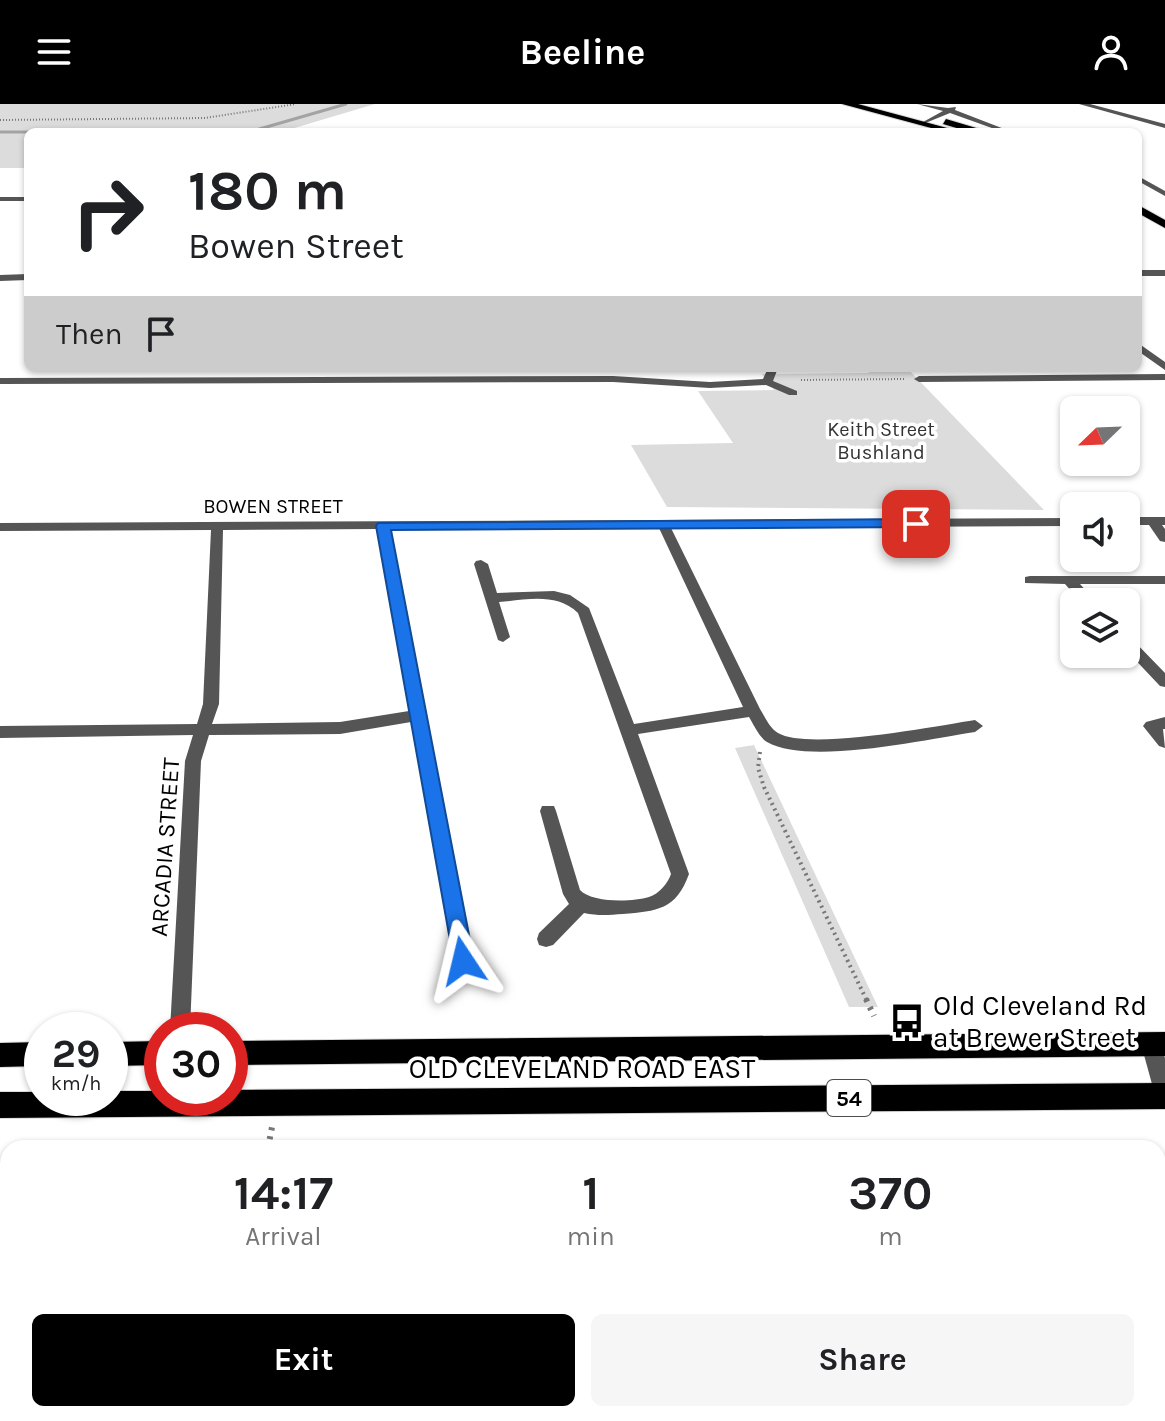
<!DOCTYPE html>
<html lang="en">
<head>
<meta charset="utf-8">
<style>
  :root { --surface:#fff; --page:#f6f6f6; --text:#202124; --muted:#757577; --accent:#000 }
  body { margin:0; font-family:Karla,sans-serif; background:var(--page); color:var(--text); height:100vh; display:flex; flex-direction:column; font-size:30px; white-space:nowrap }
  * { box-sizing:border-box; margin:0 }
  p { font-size:26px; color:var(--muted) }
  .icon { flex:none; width:44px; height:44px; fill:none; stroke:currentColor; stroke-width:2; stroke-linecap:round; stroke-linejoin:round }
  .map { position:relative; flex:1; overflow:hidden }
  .sheet { position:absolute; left:0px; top:1036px; width:1166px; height:282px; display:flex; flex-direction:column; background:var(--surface); border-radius:24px 24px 0 0; box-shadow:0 2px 6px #0004 }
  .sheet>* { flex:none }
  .guide { position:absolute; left:24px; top:24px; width:1118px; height:244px; border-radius:12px; box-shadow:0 2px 6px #0004; background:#fff; color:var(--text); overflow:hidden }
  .needle { width:52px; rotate:247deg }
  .buttons { position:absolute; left:1060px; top:292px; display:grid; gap:16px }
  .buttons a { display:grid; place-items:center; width:80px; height:80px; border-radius:12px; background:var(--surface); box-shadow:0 2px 6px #0004; font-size:40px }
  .speed { position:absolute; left:24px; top:908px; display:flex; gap:16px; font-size:40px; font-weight:700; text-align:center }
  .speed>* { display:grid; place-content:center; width:104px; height:104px; border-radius:50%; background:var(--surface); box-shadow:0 2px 6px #0004; line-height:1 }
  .speed small { font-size:20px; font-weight:400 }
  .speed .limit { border:12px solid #d22; background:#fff; color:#111 }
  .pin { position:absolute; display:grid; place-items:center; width:68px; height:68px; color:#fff; margin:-34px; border-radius:16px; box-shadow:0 4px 12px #0006 }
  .me { position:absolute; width:88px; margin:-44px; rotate:350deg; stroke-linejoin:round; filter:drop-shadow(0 0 6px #0008) }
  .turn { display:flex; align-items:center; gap:28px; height:168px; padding:0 32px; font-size:36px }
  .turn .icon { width:104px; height:104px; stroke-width:2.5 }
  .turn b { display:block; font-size:56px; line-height:68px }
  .then { display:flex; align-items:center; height:76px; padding:0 32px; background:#0003; gap:16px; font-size:30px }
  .eta { display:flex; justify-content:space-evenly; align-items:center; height:136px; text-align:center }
  .eta b { font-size:48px; font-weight:700; line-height:56px }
  .cta { display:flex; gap:16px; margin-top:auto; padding:16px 32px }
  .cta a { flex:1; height:92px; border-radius:12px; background:var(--accent); color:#fff; font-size:32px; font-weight:700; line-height:92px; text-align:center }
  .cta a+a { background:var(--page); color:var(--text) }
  header { display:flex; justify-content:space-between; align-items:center; height:104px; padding:0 32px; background:var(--accent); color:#fff; font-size:36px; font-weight:700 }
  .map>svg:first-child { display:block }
</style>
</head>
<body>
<header><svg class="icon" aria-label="menu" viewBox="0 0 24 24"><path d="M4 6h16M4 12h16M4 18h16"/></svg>Beeline<svg class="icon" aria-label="person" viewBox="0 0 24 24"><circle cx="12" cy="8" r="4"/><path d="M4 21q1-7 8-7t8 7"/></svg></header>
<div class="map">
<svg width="1165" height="1317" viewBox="0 0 1165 1317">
  <rect width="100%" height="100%" fill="#fff"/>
  <path fill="#dcdcdc" d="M0 0H375L281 28H28V64H0Z
    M866 264H907L1044 406 667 403 631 341 733 339 698 287 774 286 762 270 869 269Z
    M754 641 878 903H849L735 644Z"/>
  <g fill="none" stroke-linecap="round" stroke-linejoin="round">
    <path stroke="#a3a3a3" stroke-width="3" d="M0 28H28
      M54 28 256 26 346 0"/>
    <g stroke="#dbdbdb" stroke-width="2">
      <path id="primary" d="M1165 928V952L230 961V937Z
        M162 937V961L110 962V938Z
        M42 938V962L0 963V939Z
        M1165 979V1005L0 1014V988H42V994H110V987H162V994H230V986Z"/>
    </g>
    <g stroke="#dbdbdb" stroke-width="2">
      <path id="trunk" d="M842 0H858L962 28H946Z
        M946 15 983 26 985 28H970L943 20Z
        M1138 101 1165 116V124L1138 109Z"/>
    </g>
    <path stroke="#777" stroke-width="2" stroke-dasharray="1 2" stroke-linecap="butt" d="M0 16 205 14 296 0
      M801 276 904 275"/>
    <path stroke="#777" stroke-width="4" stroke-dasharray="2 4" stroke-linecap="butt" d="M760 648 758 664 764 683 867 897"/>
    <path stroke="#777" stroke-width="6" stroke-dasharray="3 6" stroke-linecap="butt" d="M866 895 874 912
      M268 1044 272 1023
      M202 1310V1317"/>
    <path fill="#555" fill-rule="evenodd" d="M917 0 948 4 956 3 955 6 1012 28H1003L950 9 923 20V18L943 7Z
      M1079 0H1090L1165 20V24Z
      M1138 72 1165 87V92L1138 77Z
      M0 93H28V97H0Z
      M1138 166H1165V172H1138Z
      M28 170V176L0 177V171Z
      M1138 239 1165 258V266L1138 247Z
      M768 264H778L773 277 797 287V291H789L766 281 710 284 613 278 0 280V274L613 272 710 278 763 275Z
      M1165 270V276L919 278 914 275 919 272Z
      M1126 413H1165V421H1162L1165 425V438L1160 437 1149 421H1126Z
      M1074 414V422L671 424 760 605C765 613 770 625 778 629 808 647 937 622 975 616L983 622 975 628C927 635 809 662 767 638 759 633 754 621 749 613L638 630 689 770C676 806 657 807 623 810 609 811 598 812 584 809L553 841 546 843 539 841 537 835 539 829 569 800 563 790 540 707 542 702H554L556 707 580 786C592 799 632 798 649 793 659 790 668 779 671 770L578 509C556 488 526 496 499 498L510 533 503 538 498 536 474 460 476 457 481 456 488 460 497 489 554 487 570 491 589 504 634 620 743 603 659 424 390 425 472 857 470 863 463 865 456 863 454 857 411 618 340 630 209 631 201 657 190 926H170L185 657 193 631 0 634V622L197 620 203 600 211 426 0 427V419ZM377 425 409 607 340 618 212 620 219 600 223 426Z
      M1030 472H1165V480H1080L1096 498H1081L1065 480 1025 479V473Z
      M1126 532 1131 534 1165 569V583L1160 582 1126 546Z
      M1165 613V625H1163L1165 644 1159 642 1143 622 1146 618Z
      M1151 931 1158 933 1165 954V1001L1158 998 1155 991 1141 940 1144 933Z"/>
    <use href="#primary" fill="#000" fill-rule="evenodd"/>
    <use href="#trunk" fill="#000" fill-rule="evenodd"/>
  </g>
  <path fill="#1a73e8" stroke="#114b97" stroke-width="2" d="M916 415 924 420 921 423 391 426 474 857 471 864 463 867 455 864 376 422 378 419Z"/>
  <defs>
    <g id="bus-bare" transform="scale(2.76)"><path d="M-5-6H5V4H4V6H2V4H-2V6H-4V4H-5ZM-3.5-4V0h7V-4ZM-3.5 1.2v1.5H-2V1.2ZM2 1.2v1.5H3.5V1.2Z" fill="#000" stroke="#fff" stroke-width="2.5" paint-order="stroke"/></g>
  </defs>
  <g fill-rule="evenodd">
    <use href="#bus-bare" x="907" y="917"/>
  </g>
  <g text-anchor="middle" stroke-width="7" stroke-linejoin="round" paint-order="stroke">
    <g font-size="20" fill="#333" stroke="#fff">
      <text x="881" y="332">Keith Street<tspan x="881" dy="23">Bushland</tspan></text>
    </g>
    <g font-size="20" fill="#000" stroke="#fff">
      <text x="273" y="409">BOWEN STREET</text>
    </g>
    <rect fill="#fff" stroke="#4c4c4c" stroke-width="2" x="827" y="976" width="44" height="36" rx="6"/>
    <g font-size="22" font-weight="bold" fill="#000">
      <text x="849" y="1002">54</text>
    </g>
    <g font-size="24" fill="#000" stroke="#fff">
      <text transform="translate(165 743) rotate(-86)" y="8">ARCADIA STREET</text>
    </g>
    <g font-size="28" fill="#000" stroke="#fff" text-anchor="start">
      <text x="933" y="911">Old Cleveland Rd<tspan x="933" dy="32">at Brewer Street</tspan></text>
    </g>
    <g font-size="28" fill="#000" stroke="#fff">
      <text x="582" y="974">OLD CLEVELAND ROAD EAST</text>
    </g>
  </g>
</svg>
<div class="buttons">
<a><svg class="needle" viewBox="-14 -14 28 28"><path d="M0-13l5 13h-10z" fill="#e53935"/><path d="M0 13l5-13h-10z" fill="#757577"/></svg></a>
<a><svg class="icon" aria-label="sound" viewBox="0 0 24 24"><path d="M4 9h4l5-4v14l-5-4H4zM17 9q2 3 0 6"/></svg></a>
<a><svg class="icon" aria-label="layers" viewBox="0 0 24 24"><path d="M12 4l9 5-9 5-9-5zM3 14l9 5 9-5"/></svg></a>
</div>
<div class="speed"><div>29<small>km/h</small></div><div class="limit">30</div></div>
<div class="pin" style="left:916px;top:420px;background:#d93025"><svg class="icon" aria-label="arrive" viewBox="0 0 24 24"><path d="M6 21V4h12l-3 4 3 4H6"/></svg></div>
<svg class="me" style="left:463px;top:857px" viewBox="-20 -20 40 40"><path d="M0-17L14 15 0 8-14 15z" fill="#1a73e8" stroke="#fff" stroke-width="4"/></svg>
<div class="guide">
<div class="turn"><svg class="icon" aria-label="right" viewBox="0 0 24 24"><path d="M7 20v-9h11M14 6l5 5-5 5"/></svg><div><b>180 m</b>Bowen Street</div></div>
<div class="then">Then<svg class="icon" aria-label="arrive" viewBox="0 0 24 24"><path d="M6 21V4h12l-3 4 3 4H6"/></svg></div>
</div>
<section class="sheet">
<div class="eta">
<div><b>14:17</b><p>Arrival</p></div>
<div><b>1</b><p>min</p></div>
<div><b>370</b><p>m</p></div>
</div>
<div class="cta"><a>Exit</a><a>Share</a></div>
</section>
</div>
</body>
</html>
